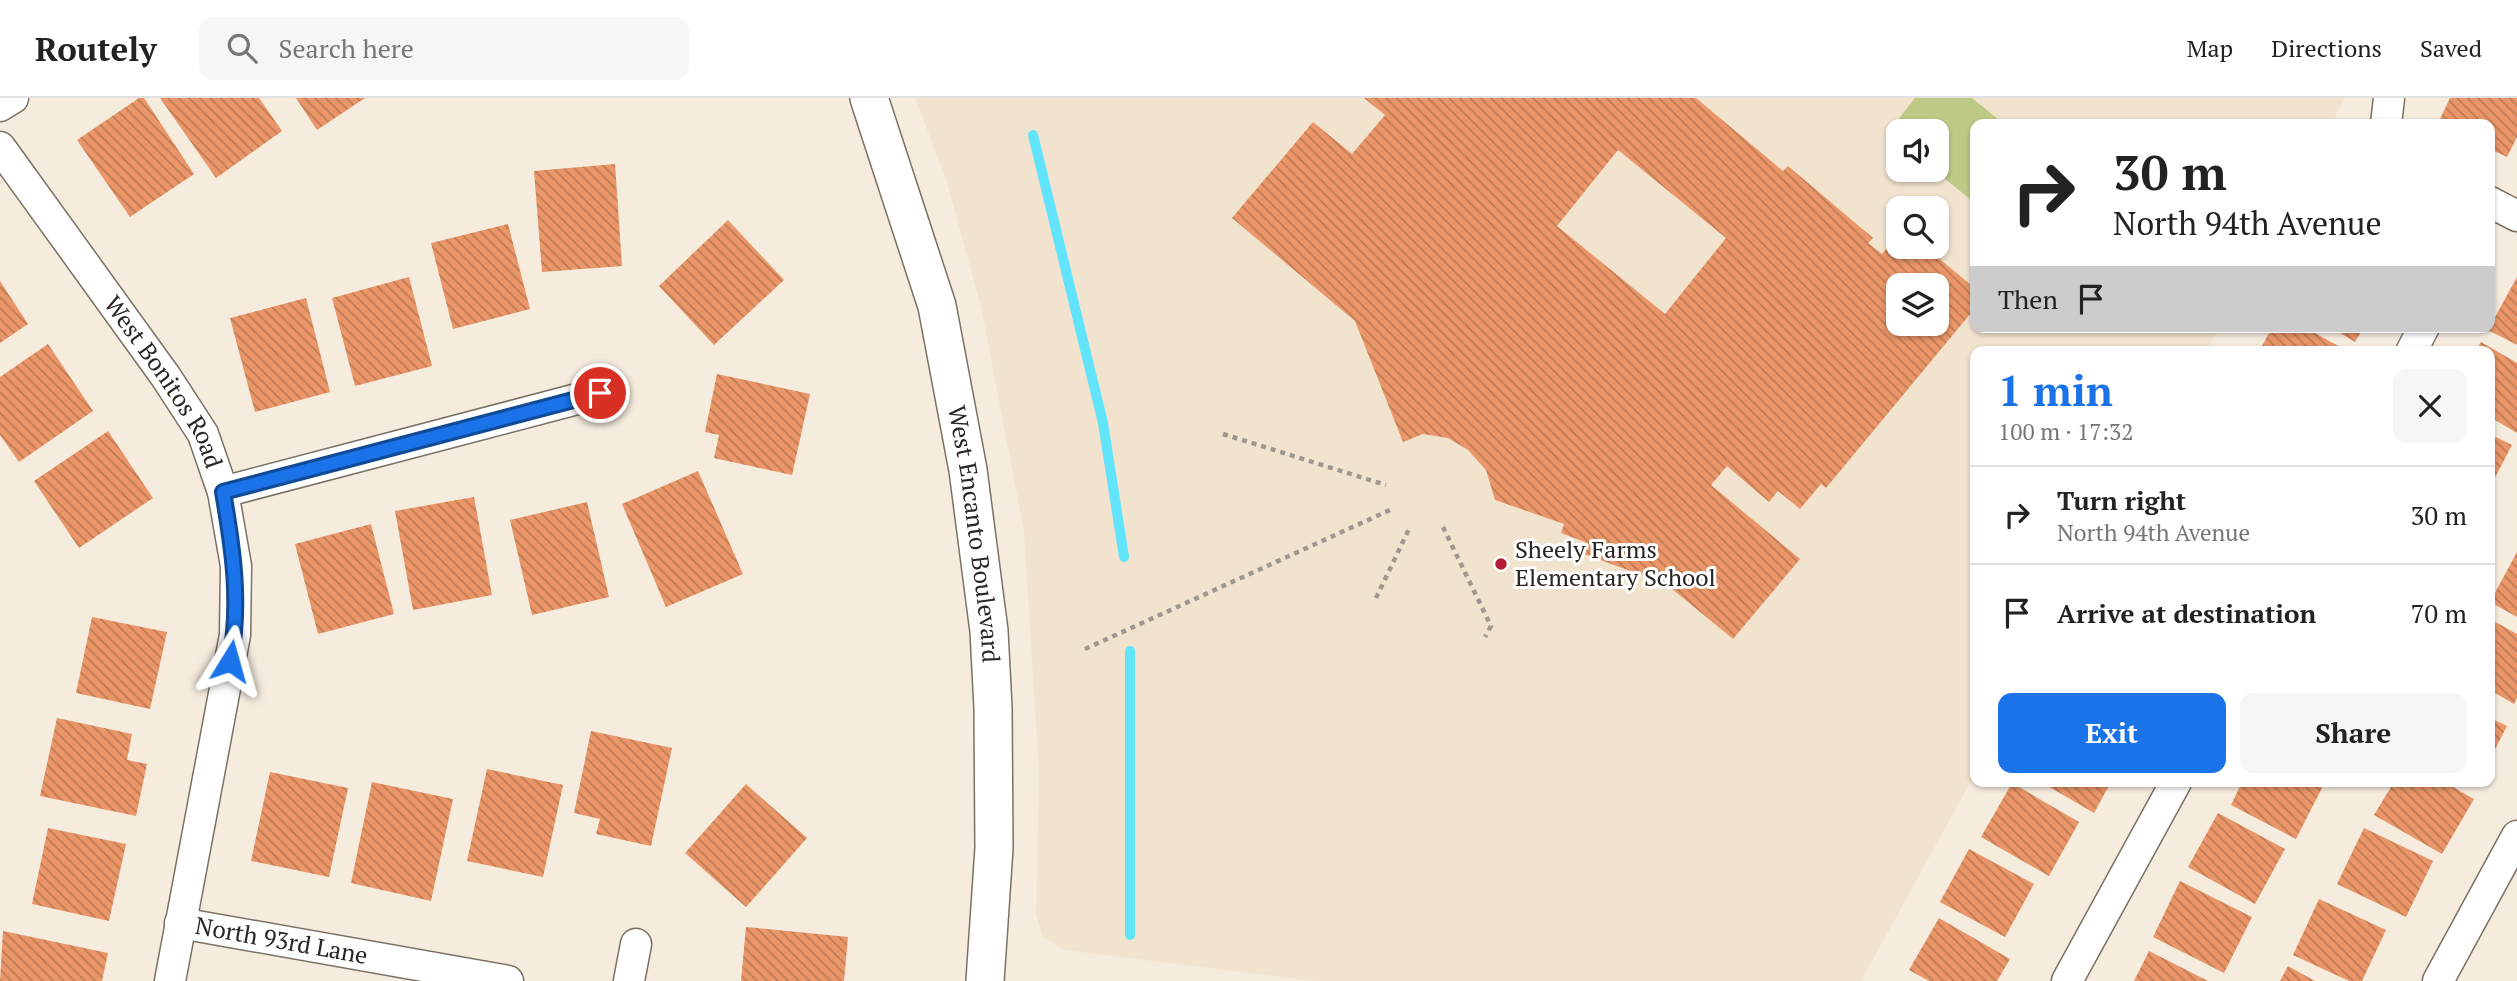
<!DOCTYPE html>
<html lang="en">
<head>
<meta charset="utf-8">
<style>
  :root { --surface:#fff; --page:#f6f6f6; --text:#222; --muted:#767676; --line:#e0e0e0; --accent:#1a73e8 }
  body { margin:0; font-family:"PT Serif",serif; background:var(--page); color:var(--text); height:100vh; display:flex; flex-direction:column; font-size:26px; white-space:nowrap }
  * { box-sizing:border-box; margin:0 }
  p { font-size:23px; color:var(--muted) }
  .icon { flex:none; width:38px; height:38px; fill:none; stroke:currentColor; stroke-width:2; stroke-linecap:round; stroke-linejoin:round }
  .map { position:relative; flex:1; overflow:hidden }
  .drawer { position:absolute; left:1970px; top:248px; width:525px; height:441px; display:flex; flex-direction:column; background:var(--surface); border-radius:14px; box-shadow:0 2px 5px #0004 }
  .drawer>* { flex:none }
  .top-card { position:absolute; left:1970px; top:21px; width:525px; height:214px; border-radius:14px; box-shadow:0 2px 5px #0004; background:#fff; color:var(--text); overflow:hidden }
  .controls { position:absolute; left:1886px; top:21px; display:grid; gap:14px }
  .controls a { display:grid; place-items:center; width:63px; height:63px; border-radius:14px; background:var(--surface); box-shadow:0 2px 5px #0004; font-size:35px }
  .pin { position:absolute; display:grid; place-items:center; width:60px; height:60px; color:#fff; margin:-30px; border:4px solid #fff; border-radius:50%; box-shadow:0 2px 7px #0007 }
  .me { position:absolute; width:77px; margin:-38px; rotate:8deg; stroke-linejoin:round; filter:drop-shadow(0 0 5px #0008) }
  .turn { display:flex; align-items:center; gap:24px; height:147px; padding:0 28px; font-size:32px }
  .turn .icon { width:91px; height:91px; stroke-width:2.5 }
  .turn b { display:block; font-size:49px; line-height:60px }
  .then { display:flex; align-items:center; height:66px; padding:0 28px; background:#0003; gap:14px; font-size:26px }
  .round { display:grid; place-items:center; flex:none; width:74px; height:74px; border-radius:14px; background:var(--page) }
  .summary { display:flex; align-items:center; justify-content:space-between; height:119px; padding:0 28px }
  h1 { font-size:42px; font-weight:800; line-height:52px; color:var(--accent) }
  .primary-button { display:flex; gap:14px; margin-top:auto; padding:14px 28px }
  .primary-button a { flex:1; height:80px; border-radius:14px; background:var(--accent); color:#fff; font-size:28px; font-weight:800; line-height:80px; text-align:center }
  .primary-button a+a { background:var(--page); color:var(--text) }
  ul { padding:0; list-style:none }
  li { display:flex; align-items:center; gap:21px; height:98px; padding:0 28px; border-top:2px solid var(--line) }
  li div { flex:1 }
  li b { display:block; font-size:26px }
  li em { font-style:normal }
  header { display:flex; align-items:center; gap:42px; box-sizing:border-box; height:98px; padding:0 35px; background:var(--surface); border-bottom:2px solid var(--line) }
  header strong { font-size:33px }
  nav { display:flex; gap:38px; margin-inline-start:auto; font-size:24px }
  .search { width:490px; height:63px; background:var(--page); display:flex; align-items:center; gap:18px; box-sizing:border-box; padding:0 24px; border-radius:14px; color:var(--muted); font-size:26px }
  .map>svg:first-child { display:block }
</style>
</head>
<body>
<header>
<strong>Routely</strong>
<div class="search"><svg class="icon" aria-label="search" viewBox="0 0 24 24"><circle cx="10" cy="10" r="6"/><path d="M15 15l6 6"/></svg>Search here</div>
<nav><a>Map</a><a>Directions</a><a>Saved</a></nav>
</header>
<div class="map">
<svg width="2517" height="883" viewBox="0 0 2517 883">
  <defs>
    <pattern id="building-back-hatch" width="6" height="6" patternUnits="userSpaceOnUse" patternTransform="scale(1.75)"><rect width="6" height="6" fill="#ea9668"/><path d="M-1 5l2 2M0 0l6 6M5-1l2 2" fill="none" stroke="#be7a55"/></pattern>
  </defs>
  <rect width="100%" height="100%" fill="#f6ecde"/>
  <path fill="#f2e3ce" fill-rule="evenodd" d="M915 0H2345L2331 26H1976V229H2219L2206 254H1976V674L1861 883H1315L1064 852 1043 839 1036 817 1039 673 1024 434 982 213 946 81ZM1899 33H1937V72H1899ZM1899 110H1937V149H1899ZM1899 187H1937V226H1899Z"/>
  <path fill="#bcca86" d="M1915 0H1972L2004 26H1976V106L1934 72H1937V33H1899V43L1888 34Z"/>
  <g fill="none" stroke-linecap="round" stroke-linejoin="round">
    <path stroke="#61e4fc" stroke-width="10" d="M1033 37 1103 325 1124 459
      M1130 837V553"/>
  </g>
  <path fill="url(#building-back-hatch)" fill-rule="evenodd" d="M139 0H144L194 76 130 119 77 42Z
    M160 0H259L282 33 216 80Z
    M296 0H365L317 32Z
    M1364 0H1696L1783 73 1788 68 1873 140 1868 145 1882 156 1899 136V149H1925L1976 191V209L1826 390 1821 386 1800 411 1778 393 1769 404 1727 368 1711 387 1800 461 1733 541 1666 486 1581 455 1585 444 1561 435 1564 426 1495 402 1486 372 1468 352 1448 340 1423 336 1403 344 1355 223 1232 120 1313 24 1352 56 1385 17ZM1618 52 1726 140 1665 216 1557 128ZM1899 187H1937V226H1899Z
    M2450 0H2517V39L2507 59 2490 51V26L2438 25Z
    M615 66 622 168 542 174 534 73Z
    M728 122 784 182 714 247 659 188Z
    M508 126 530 211 453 231 431 145Z
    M409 179 432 268 355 288 332 200Z
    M2517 179V247L2488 232Z
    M0 183 28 226 0 245Z
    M306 200 330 294 255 314 230 220Z
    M2272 229H2304L2349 254H2259Z
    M2330 229H2364L2355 244Z
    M2481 244 2517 265V335L2490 319V254H2475Z
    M48 246 93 313 19 364 0 337V279Z
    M717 276 810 296 792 377 714 360 719 337 705 334Z
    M108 333 153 400 79 450 34 383Z
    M2490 336 2512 347 2490 389Z
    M698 373 743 476 666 509 622 406Z
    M474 399 492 497 413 512 395 413Z
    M587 404 609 499 532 517 510 422Z
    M371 426 394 516 318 536 295 446Z
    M2517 454V519L2490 504Z
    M92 519 167 534 150 611 76 595Z
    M2490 521 2517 536V600L2514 606 2490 592Z
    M57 620 132 636 127 662 147 666 136 718 40 698Z
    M2490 620 2507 628 2490 661Z
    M591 633 672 650 651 748 596 736 600 721 574 715Z
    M487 671 563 687 543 779 467 763Z
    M270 674 348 690 329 779 251 763Z
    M372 684 453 701 431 803 351 785Z
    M2041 684H2111L2094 715Z
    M2242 684H2325L2296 741 2231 707Z
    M2394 684H2444L2474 701 2442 756 2374 717Z
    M2012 685 2079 724 2049 778 1981 739Z
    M746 686 807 740 746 809 685 755Z
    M2218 715 2285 751 2255 806 2188 769Z
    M48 730 126 746 109 823 32 806Z
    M2364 730 2433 763 2406 819 2337 786Z
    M1969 751 2034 786 2005 839 1940 804Z
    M2180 783 2252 819 2224 875 2153 839Z
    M2319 801 2386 832 2362 883H2349L2293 857Z
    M1939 820 2010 861 1997 883H1929L1909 872Z
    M746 829 848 839 844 883H741Z
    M3 833 108 855 102 883H0Z
    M2149 853 2208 883H2134Z
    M2288 868 2315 883H2280Z"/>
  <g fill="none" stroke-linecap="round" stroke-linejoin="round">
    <g stroke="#7a7164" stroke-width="33">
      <g id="minor">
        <path d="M0 8 13 0"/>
        <path d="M2386 26 2389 0"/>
        <path id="s1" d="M0 49 166 279 203 336 223 394 236 468 235 537 170 883"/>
        <path d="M2490 104 2517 118"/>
        <path d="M2411 254 2424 229"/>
        <path d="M223 394 600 295"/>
        <path id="s2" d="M180 825 508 883"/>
        <path d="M629 883 636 846"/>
        <path d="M2067 883 2176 684"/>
        <path d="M2438 883 2517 738"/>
      </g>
    </g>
    <g stroke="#7a7164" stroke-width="40">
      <g id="tertiary">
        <path id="s3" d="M869 0 937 208 968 372 989 533 993 610 994 750 985 883"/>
      </g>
    </g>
    <path stroke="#9f988e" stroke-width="4.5" stroke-dasharray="5 5" stroke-linecap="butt" d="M1223 336 1386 387
      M1443 429 1491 528 1485 539
      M1376 500 1409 431
      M1085 551 1390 412"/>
    <use href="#minor" stroke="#fff" stroke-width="30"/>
    <use href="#tertiary" stroke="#fff" stroke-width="37"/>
  </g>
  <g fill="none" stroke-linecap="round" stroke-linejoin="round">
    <g stroke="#114b97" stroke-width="18">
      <path id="route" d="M230 563C241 506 233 451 223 394L600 295"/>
    </g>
    <use href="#route" stroke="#1a73e8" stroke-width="12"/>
  </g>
  <circle fill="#b11d36" stroke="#fff" stroke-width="2.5" cx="1501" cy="466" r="7"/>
  <g text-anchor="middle" stroke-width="6" stroke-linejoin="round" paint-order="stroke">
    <g font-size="24" fill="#2a2621" stroke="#fff">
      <text dy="8" stroke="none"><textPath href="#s1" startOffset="287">West Bonitos Road</textPath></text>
      <text dy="8" stroke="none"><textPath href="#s3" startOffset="450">West Encanto Boulevard</textPath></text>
      <text dy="8" stroke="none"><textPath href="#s2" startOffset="103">North 93rd Lane</textPath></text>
    </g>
    <g font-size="24" fill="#2a2621" stroke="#fff" text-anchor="start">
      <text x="1515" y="460">Sheely Farms<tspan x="1515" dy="28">Elementary School</tspan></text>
    </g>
  </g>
</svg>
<div class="controls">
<a><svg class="icon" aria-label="sound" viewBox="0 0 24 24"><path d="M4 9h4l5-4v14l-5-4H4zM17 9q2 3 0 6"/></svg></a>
<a><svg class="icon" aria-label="search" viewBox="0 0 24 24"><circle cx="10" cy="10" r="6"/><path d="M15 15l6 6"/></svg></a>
<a><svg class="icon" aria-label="layers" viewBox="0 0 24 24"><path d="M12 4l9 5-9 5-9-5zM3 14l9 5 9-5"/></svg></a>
</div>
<div class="pin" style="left:600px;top:295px;background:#d93025"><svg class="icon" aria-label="arrive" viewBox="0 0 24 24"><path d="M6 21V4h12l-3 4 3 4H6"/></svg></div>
<svg class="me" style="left:230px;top:563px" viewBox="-20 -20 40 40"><path d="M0-17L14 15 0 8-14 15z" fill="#1a73e8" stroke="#fff" stroke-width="4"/></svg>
<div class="top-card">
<div class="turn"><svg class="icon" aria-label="right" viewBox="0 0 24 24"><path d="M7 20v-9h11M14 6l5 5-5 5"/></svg><div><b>30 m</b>North 94th Avenue</div></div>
<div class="then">Then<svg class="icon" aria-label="arrive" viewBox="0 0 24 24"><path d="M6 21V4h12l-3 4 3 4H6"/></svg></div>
</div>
<section class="drawer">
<div class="summary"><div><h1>1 min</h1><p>100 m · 17:32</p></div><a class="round"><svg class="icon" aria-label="close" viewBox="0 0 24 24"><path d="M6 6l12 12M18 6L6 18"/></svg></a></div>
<ul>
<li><svg class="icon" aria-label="right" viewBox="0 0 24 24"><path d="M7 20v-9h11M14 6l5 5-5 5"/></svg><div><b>Turn right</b><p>North 94th Avenue</p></div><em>30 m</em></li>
<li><svg class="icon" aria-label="arrive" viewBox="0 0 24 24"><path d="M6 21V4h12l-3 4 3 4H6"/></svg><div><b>Arrive at destination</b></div><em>70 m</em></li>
</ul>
<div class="primary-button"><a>Exit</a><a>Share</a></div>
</section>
</div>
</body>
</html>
